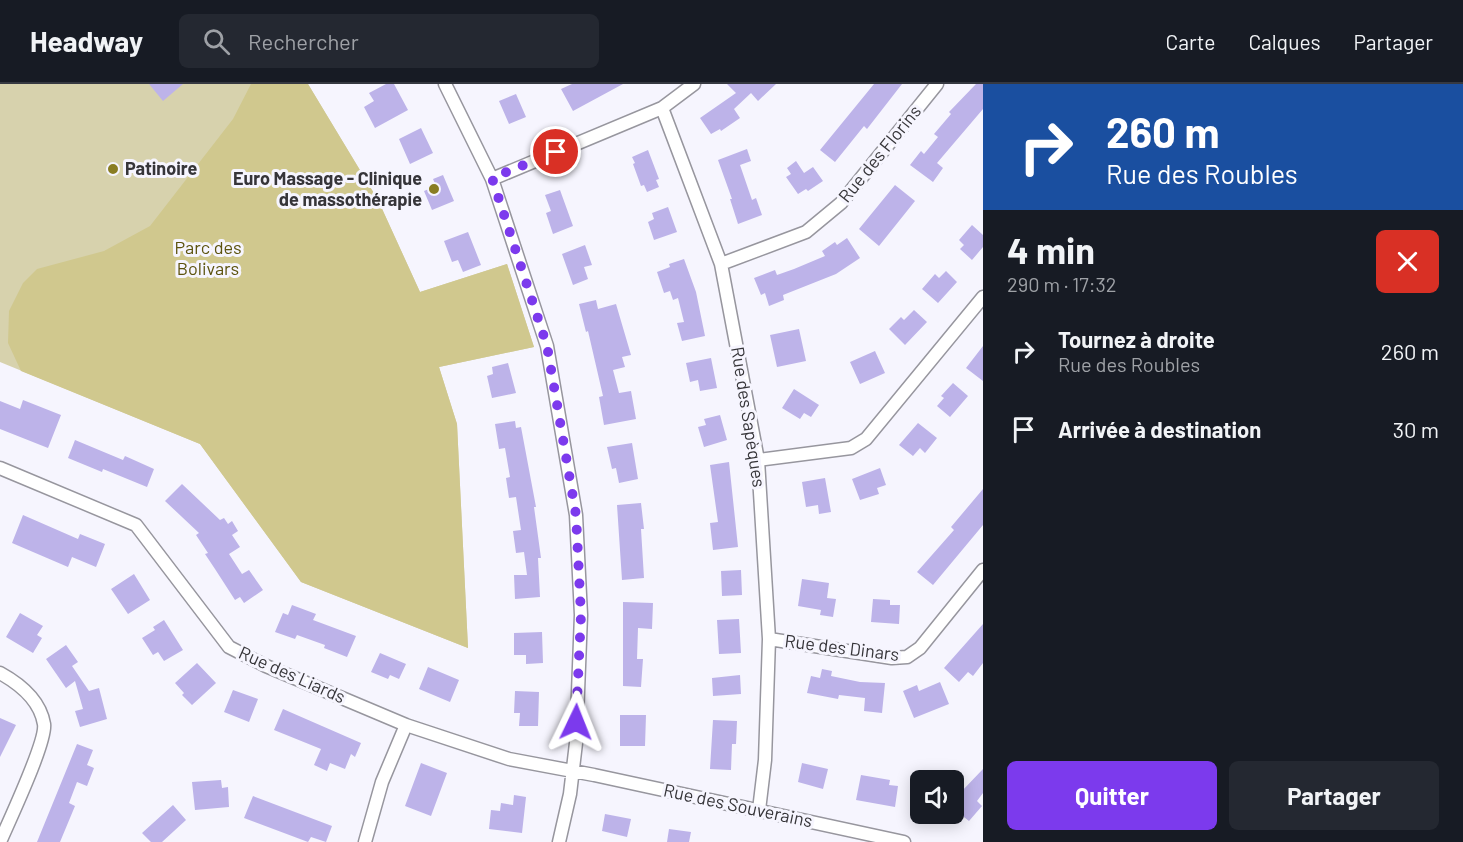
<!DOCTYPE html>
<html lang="fr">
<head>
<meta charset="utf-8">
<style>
  :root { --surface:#171b24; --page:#242831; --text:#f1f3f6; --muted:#9ea1a6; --line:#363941; --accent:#7c3aed }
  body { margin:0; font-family:Barlow,sans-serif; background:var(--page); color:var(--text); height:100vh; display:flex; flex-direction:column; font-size:22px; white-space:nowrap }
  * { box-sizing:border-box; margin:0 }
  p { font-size:20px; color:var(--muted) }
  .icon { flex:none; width:33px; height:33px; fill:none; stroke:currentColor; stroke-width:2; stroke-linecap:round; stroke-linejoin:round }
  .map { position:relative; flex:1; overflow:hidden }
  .side { display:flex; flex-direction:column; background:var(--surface); width:480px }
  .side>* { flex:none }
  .guide { background:#1a4fa0; color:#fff; overflow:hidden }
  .buttons { position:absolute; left:910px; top:686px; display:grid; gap:12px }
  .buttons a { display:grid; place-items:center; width:54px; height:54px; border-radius:9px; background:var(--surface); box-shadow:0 3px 15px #0003; font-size:30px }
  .pin { position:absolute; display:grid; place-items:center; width:51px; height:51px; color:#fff; margin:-26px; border:3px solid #fff; border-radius:50%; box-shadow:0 2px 6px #0007 }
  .me { position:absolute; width:66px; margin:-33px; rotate:2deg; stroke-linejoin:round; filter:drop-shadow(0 0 4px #0008) }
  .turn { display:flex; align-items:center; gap:21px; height:126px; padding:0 24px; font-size:27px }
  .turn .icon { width:78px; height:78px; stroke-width:2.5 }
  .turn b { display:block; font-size:42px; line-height:51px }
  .round { display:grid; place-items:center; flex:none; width:63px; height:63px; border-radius:9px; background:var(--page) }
  .overview { display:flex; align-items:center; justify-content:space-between; height:102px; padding:0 24px }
  h1 { font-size:36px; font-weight:700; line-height:45px }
  .cta { display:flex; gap:12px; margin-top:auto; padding:12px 24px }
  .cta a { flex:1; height:69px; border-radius:9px; background:var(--accent); color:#fff; font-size:24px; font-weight:700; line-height:69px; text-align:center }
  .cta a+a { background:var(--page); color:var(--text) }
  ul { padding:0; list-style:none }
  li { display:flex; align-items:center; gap:18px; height:78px; padding:0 24px }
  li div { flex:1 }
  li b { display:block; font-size:22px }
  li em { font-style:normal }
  header { display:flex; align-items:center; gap:36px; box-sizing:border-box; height:84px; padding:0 30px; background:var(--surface); border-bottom:2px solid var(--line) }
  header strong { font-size:28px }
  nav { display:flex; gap:33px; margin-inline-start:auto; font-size:21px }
  .search { width:420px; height:54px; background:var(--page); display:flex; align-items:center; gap:15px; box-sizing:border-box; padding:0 21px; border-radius:9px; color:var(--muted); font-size:22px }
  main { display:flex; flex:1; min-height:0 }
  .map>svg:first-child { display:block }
</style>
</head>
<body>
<header>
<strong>Headway</strong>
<div class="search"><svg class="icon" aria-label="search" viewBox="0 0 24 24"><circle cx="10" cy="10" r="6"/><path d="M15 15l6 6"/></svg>Rechercher</div>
<nav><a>Carte</a><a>Calques</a><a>Partager</a></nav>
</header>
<main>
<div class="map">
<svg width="983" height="758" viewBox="0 0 983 758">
  <rect width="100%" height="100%" fill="#f6f5fe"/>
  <path fill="#d7d2ad" d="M0 0H308L378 116 420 208 507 180 534 263 439 283 457 340 468 564 301 498 200 360 0 278Z"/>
  <path fill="#d0c88e" d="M251 0H308L378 116 420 208 507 180 534 263 439 283 457 340 468 564 301 498 200 360 21 287 8 259 9 227 23 199 37 185 104 167 150 142 233 35Z"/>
  <path fill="#bdb3e9" d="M149 0H183L163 17Z
    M386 0H394L408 26 375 44 364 23 374 17 369 9Z
    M572 0H623L573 27 561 5Z
    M727 0H776L758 17 751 9 734 25 740 34 721 47 720 45 711 50 700 34 736 9Z
    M874 0H902L867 45 864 42 835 78 820 66Z
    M976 0H983V25L937 79 943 84 933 98 910 81 921 67 924 70 938 53 934 50 951 30 949 28Z
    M516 10 526 33 509 40 499 17Z
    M421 44 433 69 410 80 399 55Z
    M747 65 751 77 740 81 752 116 756 114 762 131 738 140 730 115H732L718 76Z
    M648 66 659 95 656 96 659 103 647 108 644 101 641 102 633 80 635 79 632 73Z
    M796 77 804 89 813 83 823 97 808 107 806 105 798 110 786 93 791 90 787 84Z
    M443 91 454 117 432 126 424 107 436 102 433 95Z
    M895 101 915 117 879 162 859 145Z
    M560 106 573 142 553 150 546 129 551 127 545 111Z
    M668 123 677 148 654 156 648 138 654 135 652 129Z
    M972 141 983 151V163L972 176 960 165 964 161 959 156Z
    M468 148 481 181 463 188 458 176 452 178 444 157Z
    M847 154 860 174 836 190 783 211 784 216 769 222 765 209 761 211 754 194 775 186 777 191 794 185 825 172 822 167 835 158 837 161Z
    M585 161 592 181 584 183 588 195 573 201 562 170Z
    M684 175 696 208 705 252 682 257 677 239 684 238 678 214 673 216 670 207 664 209 657 188 670 183 669 180Z
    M946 187 957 198 938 219 922 205 935 190 939 194Z
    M596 216 598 225 616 220 631 271 622 273 625 283 613 286 619 309 631 307 636 335 604 341 599 313 603 312 588 247 586 248 579 220Z
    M914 226 927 238 905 261 889 245 901 233 904 236Z
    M799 245 806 277 777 283 770 251Z
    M983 262V297L966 284Z
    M875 267 885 289 860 300 850 278Z
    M711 274 717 304 700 307 698 296 690 298 686 279Z
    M508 279 516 309 492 314 487 292 493 290 492 283Z
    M953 299 968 312 950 333 937 322 944 314 941 312Z
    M794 305 819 321 811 333 804 329 800 335 782 324Z
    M23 316 61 331 48 364 0 345V317L20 325Z
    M720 331 727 356 704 363 698 343 706 341 704 335Z
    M515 337 516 344 521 343 536 423H534L541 474H538L540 513 515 515 514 491H527L524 468 516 469 513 447 521 446 516 413 509 414 506 394 510 393 505 364 499 365 495 340Z
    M918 339 937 354 925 369 920 364 913 372 899 361Z
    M75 356 123 376 125 372 154 385 147 403 103 385 102 388 68 374Z
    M632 359 638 395 619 399 616 384 612 385 607 363Z
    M729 378 738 463 713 466 710 439 718 438 710 381Z
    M880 384 886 401 877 404 879 410 860 416 852 395Z
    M825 394 831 428 819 430 818 421 806 423 802 398Z
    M182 400 220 436 224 434 228 440 232 437 238 447 232 451 240 463 229 470 242 490 249 486 263 506 244 519 240 513 235 516 215 485 205 470 208 469 196 451 199 449 165 417Z
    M983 405V441L933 501 917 488 954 446 951 443Z
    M641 419 644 445H641L644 494 622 496 617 421Z
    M23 431 78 455 80 450 105 460 96 483 72 473 68 483 12 459Z
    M741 486 742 511 722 512 721 487Z
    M134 490 150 516 128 530 111 505Z
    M802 495 829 499 827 514 836 515 833 533 820 531 821 526 798 522Z
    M873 515 890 516V521H900L899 540 871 538Z
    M623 518 653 519 652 545 638 544 637 575H643L641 603 623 602Z
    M292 521 316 530 313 536 356 552 347 573 324 564 325 561 297 551 295 555 275 548 283 529 288 531Z
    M20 529 43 542 37 551 42 554 33 569 6 553Z
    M739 535 741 569 719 570 717 536Z
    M164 536 183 566 164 577 158 568 153 571 142 554 155 546 153 543Z
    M983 540V579L973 592 968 588 959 598 944 584Z
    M542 548 543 579 526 580V571H514V549Z
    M66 561 78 578 72 582 89 607 99 604 107 635 80 643 75 627 83 625 75 597 66 604 46 575Z
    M380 569 406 580 399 595 390 591 388 595 371 588Z
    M197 579 216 599 192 621 182 611 184 609 175 599Z
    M428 583 459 596 450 618 419 605Z
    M822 585 832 587 831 592 860 598 885 599 882 629 864 627 865 614 839 611 838 615 807 609 811 592 820 594Z
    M740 591 741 610 713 612 712 594Z
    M940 598 949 620 914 634 903 607 917 601 919 607Z
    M233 606 258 615 249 638 224 628Z
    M515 607 539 608 538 642H519L520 629H514Z
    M283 625 361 659 355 673 351 670 345 685 330 679 327 687 314 681 321 665 274 646Z
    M620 631H646L645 662H620Z
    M0 634 16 641 0 673Z
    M713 636 737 637 736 660H732L731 686 710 685Z
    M77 660 93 666 87 681 94 684 87 702 77 698 69 719 75 722 60 758H37Z
    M421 679 447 689 431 732 405 722Z
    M802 679 828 685 823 705 798 698Z
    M983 685V709L977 717 982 722 969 737 954 725V701L961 708Z
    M861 691 890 696 889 701 898 702 895 723 856 716Z
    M221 696 222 704 228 703 229 723 195 726 192 698Z
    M514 711 526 713 522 749 489 745 491 726 500 727 501 719 513 721Z
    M253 712 332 742 326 758 311 753 308 758 244 734Z
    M173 721 186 736 162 758H151L142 749Z
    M605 730 631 735 627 753 602 747Z
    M669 745 691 748 689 758H667Z"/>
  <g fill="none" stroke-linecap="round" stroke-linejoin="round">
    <g stroke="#97969e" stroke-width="15">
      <path id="minor" d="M445 0 492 95 547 262 576 431 581 531 576 659 570 710 559 758
        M662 24 721 180 758 376 769 555 765 676 759 726
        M492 95 662 24 694 0
        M721 180 806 148 841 119 937 0
        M758 376 851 364 866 355 983 213
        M0 384 136 441 229 563 266 582 406 641 509 675 594 691 904 758
        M769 555 892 574 907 573 920 564 983 486
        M0 589C20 600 40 616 44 640 47 657 9 737 0 758
        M365 758 382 698 406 641"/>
    </g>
    <use href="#minor" stroke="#fff" stroke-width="12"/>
  </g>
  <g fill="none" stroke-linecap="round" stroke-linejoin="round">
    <path stroke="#7c3aed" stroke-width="10" stroke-dasharray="0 18" d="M556 68 492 94 547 262 576 431 581 531 576 638"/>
  </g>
  <g fill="#897d23" stroke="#f6f5fe" stroke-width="2">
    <circle cx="113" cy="85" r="6"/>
    <circle cx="434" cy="105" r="6"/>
  </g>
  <g text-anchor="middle" stroke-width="6" stroke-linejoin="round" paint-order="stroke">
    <g font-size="18" fill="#363539" stroke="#f6f5fe">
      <text transform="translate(880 70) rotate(-51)" y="6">Rue des Florins</text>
      <text transform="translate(748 333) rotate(81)" y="6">Rue des Sapèques</text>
      <text transform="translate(842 564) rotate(7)" y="6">Rue des Dinars</text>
      <text transform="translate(292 591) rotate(24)" y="6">Rue des Liards</text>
      <text transform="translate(738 722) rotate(12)" y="6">Rue des Souverains</text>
    </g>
    <g font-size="18" font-weight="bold" fill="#363539" stroke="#f6f5fe" text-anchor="start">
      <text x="125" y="91">Patinoire</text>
      <text x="422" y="101" text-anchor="end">Euro Massage - Clinique<tspan x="422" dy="21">de massothérapie</tspan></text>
    </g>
    <g font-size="18" fill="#5c530e" stroke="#f6f5fe">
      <text x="208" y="170">Parc des<tspan x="208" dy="21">Bolivars</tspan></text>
    </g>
  </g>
</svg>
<div class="buttons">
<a><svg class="icon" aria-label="sound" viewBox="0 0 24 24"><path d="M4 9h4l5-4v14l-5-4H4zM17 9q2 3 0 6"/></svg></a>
</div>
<div class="pin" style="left:556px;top:68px;background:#d93025"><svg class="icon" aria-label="arrive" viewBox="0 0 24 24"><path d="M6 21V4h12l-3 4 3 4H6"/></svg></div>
<svg class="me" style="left:576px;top:638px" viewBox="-20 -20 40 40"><path d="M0-17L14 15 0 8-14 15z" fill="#7c3aed" stroke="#fff" stroke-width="4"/></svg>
</div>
<section class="side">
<div class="guide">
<div class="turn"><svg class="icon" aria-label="right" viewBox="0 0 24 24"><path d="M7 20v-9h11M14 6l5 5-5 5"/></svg><div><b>260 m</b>Rue des Roubles</div></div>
</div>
<div class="overview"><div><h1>4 min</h1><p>290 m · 17:32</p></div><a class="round" style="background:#d93025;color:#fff"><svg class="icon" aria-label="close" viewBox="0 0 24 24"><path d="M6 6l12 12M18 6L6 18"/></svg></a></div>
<ul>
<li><svg class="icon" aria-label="right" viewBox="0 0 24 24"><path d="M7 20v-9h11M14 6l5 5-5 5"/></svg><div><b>Tournez à droite</b><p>Rue des Roubles</p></div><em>260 m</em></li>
<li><svg class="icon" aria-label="arrive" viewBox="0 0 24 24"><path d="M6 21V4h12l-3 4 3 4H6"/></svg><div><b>Arrivée à destination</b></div><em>30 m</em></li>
</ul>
<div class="cta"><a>Quitter</a><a>Partager</a></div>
</section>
</main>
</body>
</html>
